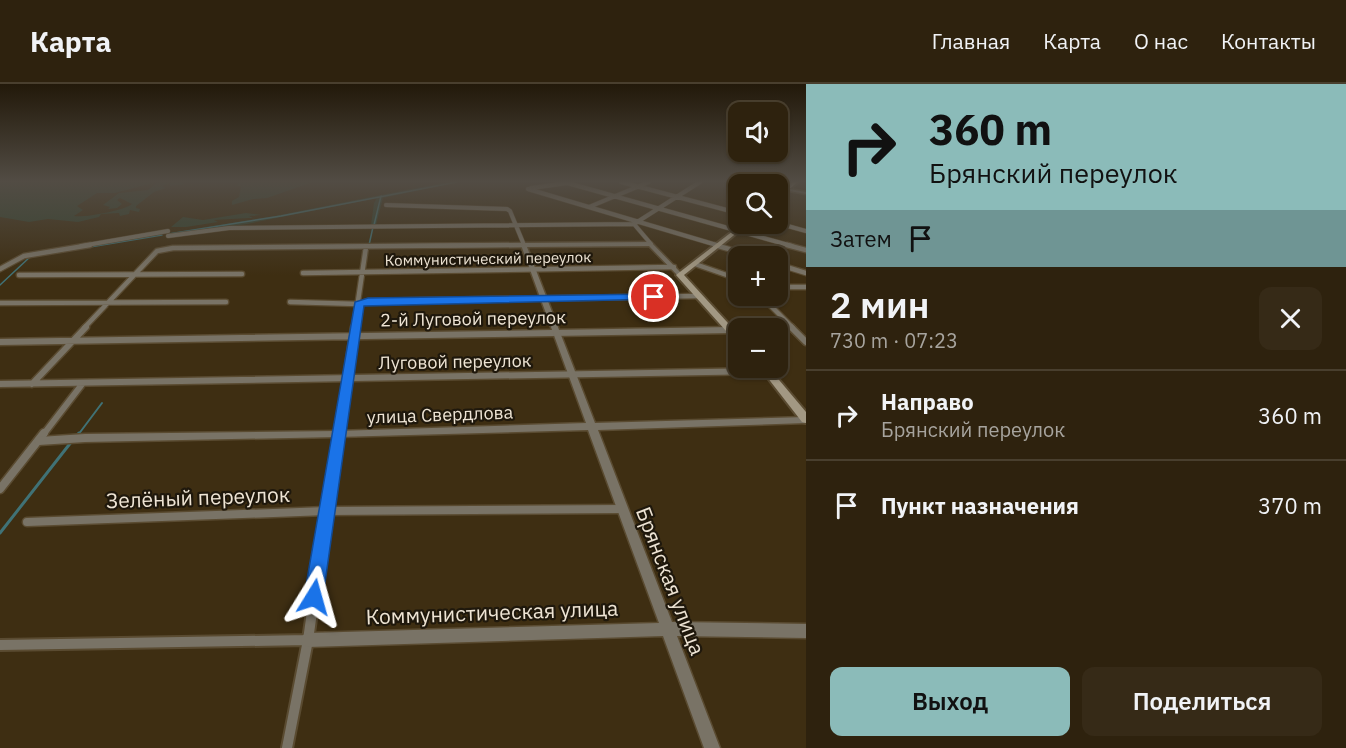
<!DOCTYPE html>
<html lang="ru">
<head>
<meta charset="utf-8">
<style>
  :root { --surface:#2e220e; --page:#362a17; --text:#f1f3f6; --muted:#a7a49e; --line:#493f2e; --accent:#8bbbb9 }
  body { margin:0; font-family:"IBM Plex Sans",sans-serif; background:var(--page); color:var(--text); height:100vh; display:flex; flex-direction:column; font-size:22px; white-space:nowrap }
  * { box-sizing:border-box; margin:0 }
  p { font-size:20px; color:var(--muted) }
  .icon { flex:none; width:33px; height:33px; fill:none; stroke:currentColor; stroke-width:2; stroke-linecap:round; stroke-linejoin:round }
  .map { position:relative; flex:1; overflow:hidden }
  .side { display:flex; flex-direction:column; background:var(--surface); width:540px }
  .side>* { flex:none }
  .banner { background:#8bbbb9; color:#111; overflow:hidden }
  .fabs { position:absolute; left:728px; top:18px; display:grid; gap:12px }
  .fabs a { display:grid; place-items:center; width:60px; height:60px; border-radius:12px; background:var(--surface); box-shadow:0 2px 4px #0004,0 0 0 2px var(--line); font-size:30px }
  .pin { position:absolute; display:grid; place-items:center; width:51px; height:51px; color:#fff; margin:-26px; border:3px solid #fff; border-radius:50%; box-shadow:0 2px 6px #0007 }
  .me { position:absolute; width:66px; margin:-33px; rotate:8deg; stroke-linejoin:round; filter:drop-shadow(0 0 4px #0008) }
  .turn { display:flex; align-items:center; gap:21px; height:126px; padding:0 24px; font-size:27px }
  .turn .icon { width:78px; height:78px; stroke-width:2.5 }
  .turn b { display:block; font-size:42px; line-height:51px }
  .then { display:flex; align-items:center; height:57px; padding:0 24px; background:#0003; gap:12px; font-size:22px }
  .round { display:grid; place-items:center; flex:none; width:63px; height:63px; border-radius:12px; background:var(--page) }
  .overview { display:flex; align-items:center; justify-content:space-between; height:102px; padding:0 24px }
  h1 { font-size:36px; font-weight:600; line-height:45px }
  .primary-button { display:flex; gap:12px; margin-top:auto; padding:12px 24px }
  .primary-button a { flex:1; height:69px; border-radius:12px; background:var(--accent); color:#111; font-size:24px; font-weight:600; line-height:69px; text-align:center }
  .primary-button a+a { background:var(--page); color:var(--text) }
  ul { padding:0; list-style:none }
  li { display:flex; align-items:center; gap:18px; height:90px; padding:0 24px; border-top:2px solid var(--line) }
  li div { flex:1 }
  li b { display:block; font-size:22px }
  li em { font-style:normal }
  header { display:flex; align-items:center; gap:36px; box-sizing:border-box; height:84px; padding:0 30px; background:var(--surface); border-bottom:2px solid var(--line) }
  header strong { font-size:28px }
  nav { display:flex; gap:33px; margin-inline-start:auto; font-size:21px }
  main { display:flex; flex:1; min-height:0 }
  .map>svg:first-child { display:block }
</style>
</head>
<body>
<header>
<strong>Карта</strong>
<nav><a>Главная</a><a>Карта</a><a>О нас</a><a>Контакты</a></nav>
</header>
<main>
<div class="map">
<svg width="806" height="664" viewBox="0 0 806 664">
  <rect width="100%" height="100%" fill="#3e2e12"/>
  <path fill="#34432f" fill-rule="evenodd" d="M0 98H184L182 101 170 102V99L162 102 166 104 154 108 136 122V124L140 125 139 128 130 126 129 130 120 132 119 129 101 130 99 133 78 138 48 135 29 138 0 133ZM157 98 148 106 119 109 103 121 110 123 108 125 117 124 122 120 117 116 120 114 132 120C126 126 84 134 74 132L83 126 77 122 97 109H115Z
    M234 98H324L310 99 267 114 253 115 232 121V117L239 113 241 103 237 101 239 98Z
    M446 98H458L383 114 376 141H371L374 119 377 114 247 140 186 149H169L275 132Z
    M246 129 262 131 249 132 253 134H249L214 136 218 138 186 143H171L183 133 203 136Z"/>
  <g fill="none" stroke-linecap="round" stroke-linejoin="round">
    <path stroke="#407276" stroke-width="1.5" d="M374 141 381 112
      M169 150 281 132 457 98
      M369 161 373 143
      M90 163 162 151
      M0 201 31 172"/>
    <path stroke="#407276" stroke-width="2" d="M78 351 102 319"/>
    <path stroke="#407276" stroke-width="3" d="M76 353 79 349
      M0 449 72 357"/>
    <g stroke="#5a4b31" stroke-width="5">
      <path id="minor-far4" d="M564 98 792 162
        M621 98 738 129
        M755 98 768 100
        M777 103 786 105
        M531 104 567 99
        M528 105 720 162
        M386 121 507 125 510 127 524 161 395 162
        M589 123 649 98
        M777 139 806 147
        M168 152 229 144 634 140
        M651 160 634 140 700 98
        M81 162 168 147"/>
    </g>
    <g stroke="#5a4b31" stroke-width="7">
      <path id="minor-far3" d="M715 161 753 172
        M787 161 806 166
        M695 180 738 195
        M777 180 806 189
        M0 185 24 172 90 161
        M303 189 674 183
        M19 191 242 190
        M777 203H806
        M761 212 793 244
        M290 218 359 220 368 217 698 212
        M0 219 226 218
        M84 244 157 167 173 164 524 161
        M354 244 366 163"/>
    </g>
    <g stroke="#5a4b31" stroke-width="9">
      <path id="minor-far2" d="M791 243 806 258
        M0 258 731 246
        M0 300 767 287
        M32 300 86 243
        M43 351 83 299
        M338 351 354 243"/>
    </g>
    <g stroke="#5a4b31" stroke-width="11">
      <path id="minor-far1" d="M0 405 44 349
        M27 438 326 427 622 425
        M318 488 339 349"/>
    </g>
    <g stroke="#5a4b31" stroke-width="14">
      <path id="minor" d="M0 561 308 556
        M287 664 308 556 318 486"/>
    </g>
    <g stroke="#5a4b31" stroke-width="3">
      <path id="tertiary" d="M784 104 806 108V110L784 106Z
        M524 159 651 158 683 191 678 192 649 162 527 163 595 339 806 333V339L598 346 672 538 806 540V554L677 552 720 664H704L663 552 308 563 303 561 301 556 303 551 308 549 659 539 588 346 337 353 85 358 39 361 36 360 34 357 36 354 39 353 85 350 337 347 586 339 521 161Z"/>
    </g>
    <g stroke="#5a4b31" stroke-width="4">
      <path id="secondary" d="M792 98H798L777 115V110Z
        M742 140H748L684 191 738 250V258L735 257 676 191Z
        M760 284H769L806 328V339L802 338Z"/>
    </g>
    <use href="#minor-far4" stroke="#797366" stroke-width="4"/>
    <use href="#minor-far3" stroke="#797366" stroke-width="4.5"/>
    <use href="#minor-far2" stroke="#797366" stroke-width="6"/>
    <use href="#minor-far1" stroke="#797366" stroke-width="8"/>
    <use href="#minor" stroke="#797366" stroke-width="10"/>
    <use href="#tertiary" fill="#797366" fill-rule="evenodd"/>
    <use href="#secondary" fill="#a29883" fill-rule="evenodd"/>
  </g>
  <linearGradient id="sky" x2="0" y2="1"><stop stop-color="#22190a"/><stop offset="0.51" stop-color="#524c44"/><stop offset="1" stop-color="#524c44" stop-opacity="0"/></linearGradient>
  <rect width="806" height="191" fill="url(#sky)"/>
  <path fill="#1a73e8" stroke="#114b97" stroke-width="1.5" d="M654 210 658 211V215L364 222 323 513 321 520 314 523 307 520 304 513 355 218 368 214Z"/>
  <g text-anchor="middle" stroke-width="4.5" stroke-linejoin="round" paint-order="stroke">
    <g font-size="15" fill="#eee4d4" stroke="#1f180c">
      <text transform="translate(488 175) rotate(-1)" y="5">Коммунистический переулок</text>
    </g>
    <g font-size="18" fill="#eee4d4" stroke="#1f180c">
      <text transform="translate(473 235) rotate(-1)" y="6">2-й Луговой переулок</text>
      <text transform="translate(455 278) rotate(-1)" y="6">Луговой переулок</text>
      <text transform="translate(440 331) rotate(-2)" y="6">улица Свердлова</text>
    </g>
    <g font-size="21" fill="#eee4d4" stroke="#1f180c">
      <text transform="translate(198 414) rotate(-2)" y="7">Зелёный переулок</text>
      <text transform="translate(670 497) rotate(69)" y="7">Брянская улица</text>
      <text transform="translate(492 529) rotate(-2)" y="7">Коммунистическая улица</text>
    </g>
  </g>
</svg>
<div class="fabs">
<a><svg class="icon" aria-label="sound" viewBox="0 0 24 24"><path d="M4 9h4l5-4v14l-5-4H4zM17 9q2 3 0 6"/></svg></a>
<a><svg class="icon" aria-label="search" viewBox="0 0 24 24"><circle cx="10" cy="10" r="6"/><path d="M15 15l6 6"/></svg></a>
<a>+</a>
<a>−</a>
</div>
<div class="pin" style="left:654px;top:213px;background:#d93025"><svg class="icon" aria-label="arrive" viewBox="0 0 24 24"><path d="M6 21V4h12l-3 4 3 4H6"/></svg></div>
<svg class="me" style="left:314px;top:513px" viewBox="-20 -20 40 40"><path d="M0-17L14 15 0 8-14 15z" fill="#1a73e8" stroke="#fff" stroke-width="4"/></svg>
</div>
<section class="side">
<div class="banner">
<div class="turn"><svg class="icon" aria-label="right" viewBox="0 0 24 24"><path d="M7 20v-9h11M14 6l5 5-5 5"/></svg><div><b>360 m</b>Брянский переулок</div></div>
<div class="then">Затем<svg class="icon" aria-label="arrive" viewBox="0 0 24 24"><path d="M6 21V4h12l-3 4 3 4H6"/></svg></div>
</div>
<div class="overview"><div><h1>2 мин</h1><p>730 m · 07:23</p></div><a class="round"><svg class="icon" aria-label="close" viewBox="0 0 24 24"><path d="M6 6l12 12M18 6L6 18"/></svg></a></div>
<ul>
<li><svg class="icon" aria-label="right" viewBox="0 0 24 24"><path d="M7 20v-9h11M14 6l5 5-5 5"/></svg><div><b>Направо</b><p>Брянский переулок</p></div><em>360 m</em></li>
<li><svg class="icon" aria-label="arrive" viewBox="0 0 24 24"><path d="M6 21V4h12l-3 4 3 4H6"/></svg><div><b>Пункт назначения</b></div><em>370 m</em></li>
</ul>
<div class="primary-button"><a>Выход</a><a>Поделиться</a></div>
</section>
</main>
</body>
</html>
